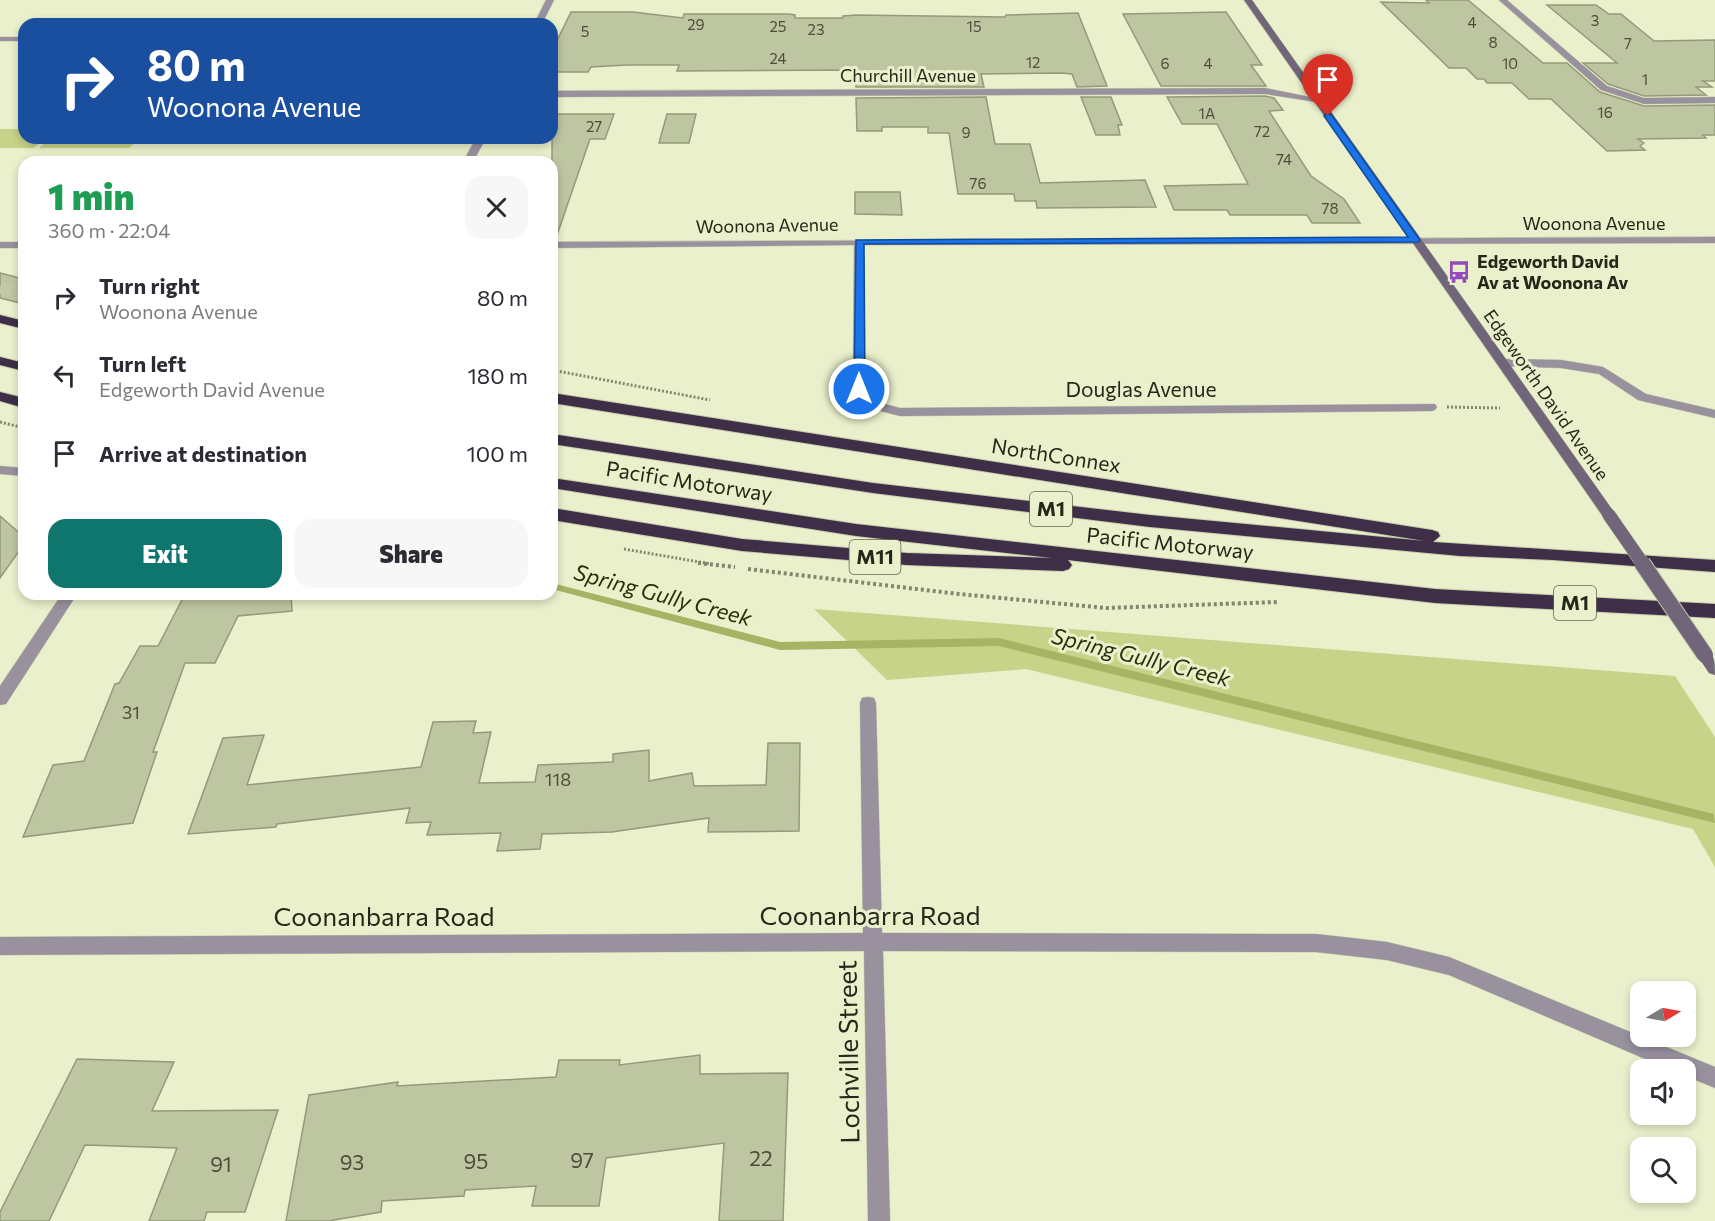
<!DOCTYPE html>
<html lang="en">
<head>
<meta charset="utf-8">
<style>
  :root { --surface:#fff; --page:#f7f7f7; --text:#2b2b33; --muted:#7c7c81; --accent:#0f766e }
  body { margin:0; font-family:Commissioner,sans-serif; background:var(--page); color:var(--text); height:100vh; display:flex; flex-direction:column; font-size:22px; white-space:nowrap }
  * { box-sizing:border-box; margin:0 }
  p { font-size:20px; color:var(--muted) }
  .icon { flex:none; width:33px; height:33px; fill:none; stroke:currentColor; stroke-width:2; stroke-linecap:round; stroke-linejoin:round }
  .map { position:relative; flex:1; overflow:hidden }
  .side { position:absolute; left:18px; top:156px; width:540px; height:444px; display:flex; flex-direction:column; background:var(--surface); border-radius:18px; box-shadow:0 3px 9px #0003 }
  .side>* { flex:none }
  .banner { position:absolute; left:18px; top:18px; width:540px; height:126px; border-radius:18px; box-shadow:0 3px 9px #0003; background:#1a4fa0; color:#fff; overflow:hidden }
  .needle { width:39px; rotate:80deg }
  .buttons { position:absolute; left:1630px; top:981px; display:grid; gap:12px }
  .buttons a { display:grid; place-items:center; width:66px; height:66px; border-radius:12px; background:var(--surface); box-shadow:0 3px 9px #0003; font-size:30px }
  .pin { position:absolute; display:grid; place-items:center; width:51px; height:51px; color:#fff; margin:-62px -26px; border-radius:50% 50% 50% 0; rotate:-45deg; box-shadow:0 0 6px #0007 }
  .pin .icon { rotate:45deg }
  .me { position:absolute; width:66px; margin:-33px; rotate:0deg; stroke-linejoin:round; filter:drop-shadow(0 0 4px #0008) }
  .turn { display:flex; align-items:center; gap:21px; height:126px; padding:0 30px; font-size:27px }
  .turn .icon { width:78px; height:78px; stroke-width:2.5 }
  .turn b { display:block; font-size:42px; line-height:51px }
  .round { display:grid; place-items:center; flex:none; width:63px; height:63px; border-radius:18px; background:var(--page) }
  .headline { display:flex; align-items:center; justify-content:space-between; height:102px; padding:0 30px }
  h1 { font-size:36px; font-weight:800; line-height:45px; color:#1e9e55 }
  .button { display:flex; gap:12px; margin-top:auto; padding:12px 30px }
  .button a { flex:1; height:69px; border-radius:18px; background:var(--accent); color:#fff; font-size:24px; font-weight:800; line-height:69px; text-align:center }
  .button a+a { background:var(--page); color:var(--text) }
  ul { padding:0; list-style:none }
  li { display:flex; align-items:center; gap:18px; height:78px; padding:0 30px }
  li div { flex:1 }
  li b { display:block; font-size:22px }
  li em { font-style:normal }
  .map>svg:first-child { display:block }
</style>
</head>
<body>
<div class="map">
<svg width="1715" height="1221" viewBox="0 0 1715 1221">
  <rect width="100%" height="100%" fill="#e9f0cb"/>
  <path fill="#c7d388" d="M0 129H24V138H46L34 148H0Z
    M50 138H139L129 148H39Z
    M814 609 1675 676 1715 737V867L1693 829 1026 669 887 680Z"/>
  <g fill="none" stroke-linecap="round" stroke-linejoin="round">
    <path fill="#a7b463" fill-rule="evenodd" d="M552 583 780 642 999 638 1714 814 1715 823 999 646 780 650 552 589Z"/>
  </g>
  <path fill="#bec5a1" stroke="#939a77" stroke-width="1.5" d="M1426 0H1468L1543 63H1567L1600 92 1644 106 1715 105V135H1703L1706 138 1638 139 1644 143 1640 146 1645 150 1607 151 1551 99H1529L1512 83H1487L1484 79H1477L1466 68H1449L1381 2 1429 3Z
    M1547 5H1596L1609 14H1621L1654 41 1715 40V81H1703L1712 87H1696L1706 95 1644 96 1608 84 1583 63H1617Z
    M571 12H633L683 18 684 14H789L795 15V18H843V16L856 15 1005 17 1006 15 1078 13 1107 86 1077 87 1072 74 1062 73 981 74 984 87H856V70L677 71 679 65H627L591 67 588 72H552V51Z
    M1226 12 1262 65H1251L1266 86H1161L1123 14Z
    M1265 96 1274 98 1283 110 1269 111 1311 176 1344 199 1360 223H1312L1307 215H1230L1227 210H1174L1164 186 1248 184 1217 124H1182L1167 97Z
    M986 97 995 144H1030L1040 183 1145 180 1156 207 1037 208 1036 201H1015L1014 194H958L949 133H928V127H882V131H857L856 98Z
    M1081 97H1111L1122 125H1118L1120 135H1096Z
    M552 114H614L605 139H590L556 238 552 237Z
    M667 114H696L689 143H659Z
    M855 192H900L902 215 855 214Z
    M0 273 24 279V304L0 298Z
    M0 516 24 537V544L0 578Z
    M185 594H291L292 611 238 616 215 663H185L153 752H157L133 823 23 837 53 765 84 761 115 684 119 683 140 646H158Z
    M476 721 473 733 491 732 479 783 535 782 538 765 613 762V754L649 750V781L692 773 694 786 766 785 768 743H800L799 831 708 832 709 818 612 832 542 834 540 849 497 851 501 833 427 835 431 822 406 823 410 808 277 824 276 827 188 834 223 738 264 735 247 785 421 767 433 722Z
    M700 1055V1074L788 1073 783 1221H719L724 1143 606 1158 599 1206H532L536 1186 465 1190 464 1196 382 1201 381 1212 328 1221H286L309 1095 398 1082 397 1086 556 1077 559 1060H620L619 1065Z
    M77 1059 174 1062 152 1111 278 1110 245 1212H207L204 1221H149L177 1148 85 1145 49 1221H0V1212Z"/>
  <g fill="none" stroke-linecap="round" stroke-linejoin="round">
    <path stroke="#c2c8a7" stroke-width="12" stroke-dasharray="12 6" stroke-linecap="butt" d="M0 288 24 294"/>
    <g stroke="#c6ccab" stroke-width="1">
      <path id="service" d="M0 242H24V248H0Z
        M0 466 24 468V476L0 474Z"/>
    </g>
    <g stroke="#c6ccab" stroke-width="1">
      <path id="minor" d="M546 0H554L542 24H534Z
        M1499 0H1507L1607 86 1644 98 1715 97V103L1644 104 1601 90Z
        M0 37H24V41H0Z
        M1265 88 1320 99 1316 102 1265 94 552 97V91Z
        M476 138H486L473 162H463Z
        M1715 237V243L864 245 865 388 877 402 900 408 1435 404 1437 407 1435 410 1431 411 900 416 869 408 853 389 854 245 552 248V242Z
        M1503 359 1561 360 1603 367 1646 394 1715 410V418L1638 400 1599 374 1561 368 1499 366V360Z
        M62 594H77L6 704 0 705V686Z
        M868 697 874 698 876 703 882 933 1316 934 1387 942 1449 957 1715 1067V1088L1686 1076V1070H1671L1449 975 1387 960 1316 952 883 951 890 1221H868L864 951 0 955V937L863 933 860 703 862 698Z"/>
    </g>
    <g stroke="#c6ccab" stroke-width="1">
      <path id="secondary" d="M1244 0H1252L1614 512 1616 515 1614 518H1604Z
        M1705 649C1715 653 1715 664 1715 675L1709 673 1697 655 1699 651Z"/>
    </g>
    <g stroke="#c6ccab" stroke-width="2">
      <path id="motorway" d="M0 315 24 321V329L0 323Z
        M0 357 24 363V371L0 365Z
        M0 392 24 398V408L0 401Z
        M552 393 1432 530 1438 532 1440 536 1433 542 1715 560V572L1553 560 1460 556 1150 527 873 493 552 444V434L873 483 1150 515 1425 541 552 403Z
        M552 478 856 524 1435 589 1715 604V618L1435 603 1068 560 1072 565 1069 569 1063 571 907 565 742 551 552 520V508L742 539 907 553 1052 558 856 536 552 488Z"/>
    </g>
    <path stroke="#81866d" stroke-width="3" stroke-dasharray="2 2" stroke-linecap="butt" d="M552 370 710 400
      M1447 407 1500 408
      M0 422 24 428
      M624 549 711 564"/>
    <path stroke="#81866d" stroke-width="4" stroke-dasharray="3 3" stroke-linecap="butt" d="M698 563 735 567
      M748 569 959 594 1106 608 1278 602"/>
    <use href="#service" fill="#99919e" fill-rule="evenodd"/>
    <use href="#minor" fill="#99919e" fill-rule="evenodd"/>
    <use href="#secondary" fill="#716679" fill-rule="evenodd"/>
    <use href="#motorway" fill="#3e2e48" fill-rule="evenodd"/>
    <g stroke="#c6ccab" stroke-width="14" stroke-linecap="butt">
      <path id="secondary-bridge-far1" d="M1609 515 1643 564"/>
    </g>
    <g stroke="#c6ccab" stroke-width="18" stroke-linecap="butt">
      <path id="secondary-bridge" d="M1642 563 1705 655"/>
    </g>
    <use href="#secondary-bridge-far1" stroke="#716679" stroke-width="13"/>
    <use href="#secondary-bridge" stroke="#716679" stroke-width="16"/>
  </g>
  <path fill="#1a73e8" stroke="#114b97" stroke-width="1.5" d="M1325 114H1331L1420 240 1418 242 864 244 865 389 859 392 854 389 856 240 1408 237 1324 116Z"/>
  <defs>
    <g id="bus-bare" transform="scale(1.8)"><path d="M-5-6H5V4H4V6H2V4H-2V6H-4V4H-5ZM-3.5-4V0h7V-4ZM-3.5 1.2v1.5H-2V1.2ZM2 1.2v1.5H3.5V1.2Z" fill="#934abc" stroke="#e9f0cb" stroke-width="2.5" paint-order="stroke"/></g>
  </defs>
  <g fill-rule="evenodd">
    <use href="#bus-bare" x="1459" y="272"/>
  </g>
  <g text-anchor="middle" stroke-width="6" stroke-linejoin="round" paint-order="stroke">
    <g font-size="15" fill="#4b4e3b">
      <text x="1595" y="26">3</text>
      <text x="1472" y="28">4</text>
      <text x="696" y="30">29</text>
      <text x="778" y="32">25</text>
      <text x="974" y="32">15</text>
      <text x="816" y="35">23</text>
      <text x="585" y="37">5</text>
      <text x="1493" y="48">8</text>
      <text x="1628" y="49">7</text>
      <text x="778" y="64">24</text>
      <text x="1033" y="68">12</text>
      <text x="1165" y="69">6</text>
      <text x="1208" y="69">4</text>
      <text x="1510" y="69">10</text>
      <text x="1645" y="85">1</text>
      <text x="1605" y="118">16</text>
      <text x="1207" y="119">1A</text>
      <text x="594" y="132">27</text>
      <text x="1262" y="137">72</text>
      <text x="966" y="138">9</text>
      <text x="1284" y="165">74</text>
      <text x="978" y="189">76</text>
      <text x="1330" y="214">78</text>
    </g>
    <g font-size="18" fill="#252719" stroke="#e9f0cb">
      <text x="908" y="82">Churchill Avenue</text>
      <text x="1594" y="230">Woonona Avenue</text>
      <text transform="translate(767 226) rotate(-1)" y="6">Woonona Avenue</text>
      <text transform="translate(1546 395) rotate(55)" y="6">Edgeworth David Avenue</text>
    </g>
    <g font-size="18" font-weight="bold" fill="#252719" stroke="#e9f0cb" text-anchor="start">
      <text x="1477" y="268">Edgeworth David<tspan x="1477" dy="21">Av at Woonona Av</tspan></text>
    </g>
    <g font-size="18" fill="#4b4e3b">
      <text x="131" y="719">31</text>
      <text x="558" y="786">118</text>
    </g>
    <g fill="#e9f0cb" stroke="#60634e" stroke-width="1.5">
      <rect x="1030" y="492" width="42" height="34" rx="4.5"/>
      <rect x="849.5" y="540" width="51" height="34" rx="4.5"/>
      <rect x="1554" y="586" width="42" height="34" rx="4.5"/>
    </g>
    <g font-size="20" font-weight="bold" fill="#252719">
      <text x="1051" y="516">M1</text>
      <text x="875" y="564">M11</text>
      <text x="1575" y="610">M1</text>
    </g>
    <g font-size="21" fill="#252719" stroke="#e9f0cb">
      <text x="1141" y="397">Douglas Avenue</text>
      <text transform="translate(1056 456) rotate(9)" y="7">NorthConnex</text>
      <text transform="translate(689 482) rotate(9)" y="7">Pacific Motorway</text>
      <text transform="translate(1170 544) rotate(6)" y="7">Pacific Motorway</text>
    </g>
    <g font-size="21" fill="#4b4e3b">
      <text x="761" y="1166">22</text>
      <text x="582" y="1168">97</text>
      <text x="476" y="1169">95</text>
      <text x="352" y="1170">93</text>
      <text x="221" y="1172">91</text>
    </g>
    <g font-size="22" font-style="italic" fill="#2a2f0b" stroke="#e9f0cb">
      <text transform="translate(663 595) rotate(15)" y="8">Spring Gully Creek</text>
      <text transform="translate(1141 657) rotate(14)" y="8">Spring Gully Creek</text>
    </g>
    <g font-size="26" fill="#252719" stroke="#e9f0cb">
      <text x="870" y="925">Coonanbarra Road</text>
      <text x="384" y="926">Coonanbarra Road</text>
      <text transform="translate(849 1052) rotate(-91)" y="9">Lochville Street</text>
    </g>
  </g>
</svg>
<div class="buttons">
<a><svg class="needle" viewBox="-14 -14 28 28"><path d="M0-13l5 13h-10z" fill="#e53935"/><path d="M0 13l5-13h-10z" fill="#7c7c81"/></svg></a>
<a><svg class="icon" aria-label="sound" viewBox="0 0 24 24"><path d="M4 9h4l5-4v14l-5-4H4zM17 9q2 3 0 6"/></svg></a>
<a><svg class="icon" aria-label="search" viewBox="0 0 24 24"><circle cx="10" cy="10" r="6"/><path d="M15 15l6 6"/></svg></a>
</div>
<div class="pin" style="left:1328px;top:116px;background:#d93025"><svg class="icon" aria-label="arrive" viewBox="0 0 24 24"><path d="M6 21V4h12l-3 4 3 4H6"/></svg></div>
<svg class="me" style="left:859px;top:389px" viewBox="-20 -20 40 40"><circle r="17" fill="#1a73e8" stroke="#fff" stroke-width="3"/><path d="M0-11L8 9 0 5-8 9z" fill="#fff"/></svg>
<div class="banner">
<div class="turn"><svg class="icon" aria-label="right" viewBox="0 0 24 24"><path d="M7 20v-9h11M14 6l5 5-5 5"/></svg><div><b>80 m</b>Woonona Avenue</div></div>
</div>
<section class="side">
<div class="headline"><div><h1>1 min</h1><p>360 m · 22:04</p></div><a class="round"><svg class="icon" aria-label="close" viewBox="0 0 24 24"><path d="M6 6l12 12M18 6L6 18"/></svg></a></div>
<ul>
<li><svg class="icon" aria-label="right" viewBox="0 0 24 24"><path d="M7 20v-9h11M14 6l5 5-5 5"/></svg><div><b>Turn right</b><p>Woonona Avenue</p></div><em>80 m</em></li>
<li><svg class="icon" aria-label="left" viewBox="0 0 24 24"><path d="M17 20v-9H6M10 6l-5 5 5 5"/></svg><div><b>Turn left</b><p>Edgeworth David Avenue</p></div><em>180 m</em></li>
<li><svg class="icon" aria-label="arrive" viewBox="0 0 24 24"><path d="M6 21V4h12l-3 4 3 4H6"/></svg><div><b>Arrive at destination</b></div><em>100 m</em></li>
</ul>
<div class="button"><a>Exit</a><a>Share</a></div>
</section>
</div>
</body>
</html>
